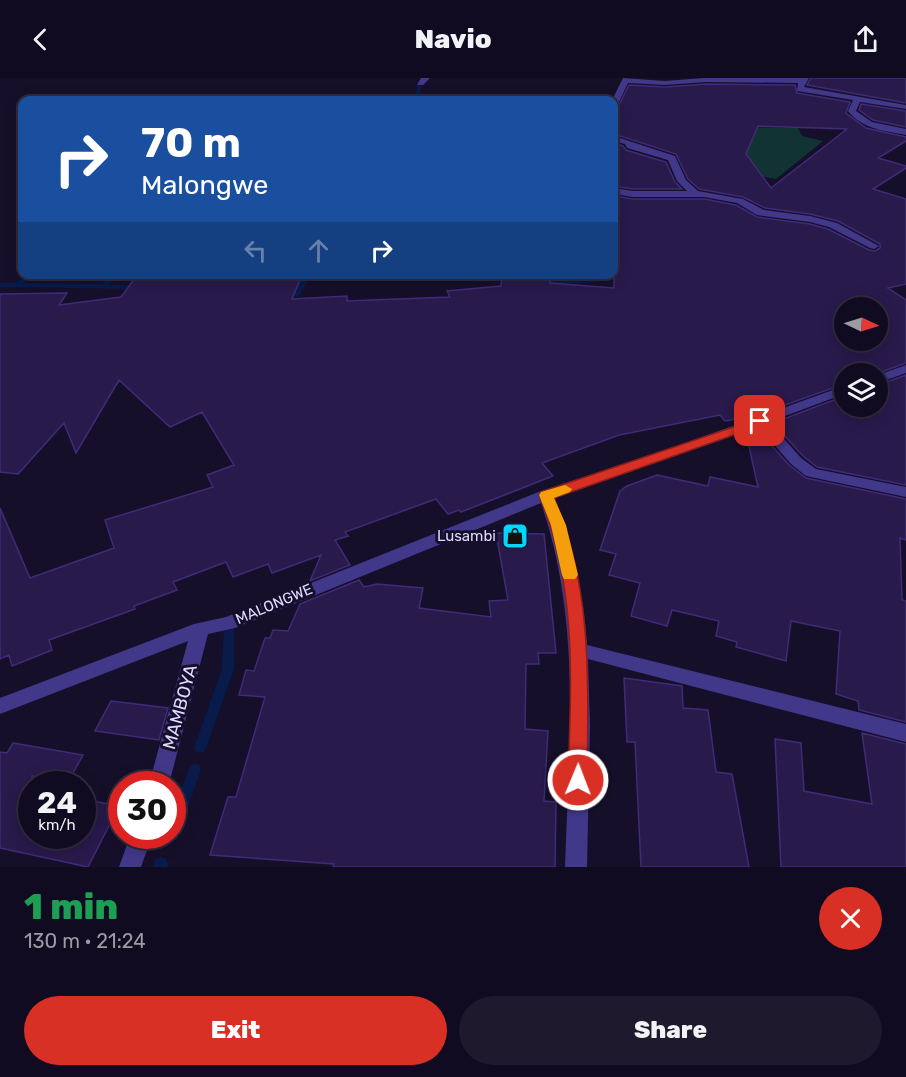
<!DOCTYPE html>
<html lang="en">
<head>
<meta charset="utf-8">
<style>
  :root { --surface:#100b20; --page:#1e192d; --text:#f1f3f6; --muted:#9c9ba5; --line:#302b3e; --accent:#d93025 }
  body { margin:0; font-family:Rubik,sans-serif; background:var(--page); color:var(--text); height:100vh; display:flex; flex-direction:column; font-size:22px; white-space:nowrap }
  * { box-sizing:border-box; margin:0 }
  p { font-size:20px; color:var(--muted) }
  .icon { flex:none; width:33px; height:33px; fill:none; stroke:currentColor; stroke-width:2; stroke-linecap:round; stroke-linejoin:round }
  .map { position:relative; height:789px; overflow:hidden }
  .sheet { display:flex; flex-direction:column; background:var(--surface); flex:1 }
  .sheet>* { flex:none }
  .guide { position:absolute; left:18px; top:18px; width:600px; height:183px; border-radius:12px; box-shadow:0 3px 15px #0003,0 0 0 2px var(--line); background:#1a4fa0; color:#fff; overflow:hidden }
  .needle { width:39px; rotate:94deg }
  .controls { position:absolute; left:834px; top:219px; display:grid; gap:12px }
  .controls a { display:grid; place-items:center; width:54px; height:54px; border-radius:50%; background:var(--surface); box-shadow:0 3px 15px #0003,0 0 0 2px var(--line); font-size:30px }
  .speed { position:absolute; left:18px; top:693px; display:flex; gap:12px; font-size:30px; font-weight:700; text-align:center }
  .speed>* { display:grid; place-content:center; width:78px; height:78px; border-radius:50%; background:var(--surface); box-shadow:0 3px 15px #0003,0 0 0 2px var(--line); line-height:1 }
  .speed small { font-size:15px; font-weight:400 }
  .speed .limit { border:9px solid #d22; background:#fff; color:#111 }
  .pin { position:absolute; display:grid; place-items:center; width:51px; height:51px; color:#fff; margin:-26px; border-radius:12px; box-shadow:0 3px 9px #0006 }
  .me { position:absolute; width:66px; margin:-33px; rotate:1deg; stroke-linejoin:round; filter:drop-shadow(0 0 4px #0008) }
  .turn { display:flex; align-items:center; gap:21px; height:126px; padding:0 24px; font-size:27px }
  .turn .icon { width:78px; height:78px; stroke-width:2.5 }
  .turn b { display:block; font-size:42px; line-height:51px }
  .lanes { display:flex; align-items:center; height:57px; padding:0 24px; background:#0003; justify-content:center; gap:30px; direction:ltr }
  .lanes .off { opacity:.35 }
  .round { display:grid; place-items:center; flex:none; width:63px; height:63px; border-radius:32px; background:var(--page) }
  .head { display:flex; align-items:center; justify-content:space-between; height:102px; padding:0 24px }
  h1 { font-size:36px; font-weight:800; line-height:45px; color:#1e9e55 }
  .action { display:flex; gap:12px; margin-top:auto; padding:12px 24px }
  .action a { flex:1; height:69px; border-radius:36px; background:var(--accent); color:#fff; font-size:24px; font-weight:800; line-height:69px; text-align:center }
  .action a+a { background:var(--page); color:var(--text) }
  header { display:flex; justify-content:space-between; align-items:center; height:78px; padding:0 24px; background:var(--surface); font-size:27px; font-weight:800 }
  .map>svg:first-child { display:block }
</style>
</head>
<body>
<header><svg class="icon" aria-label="back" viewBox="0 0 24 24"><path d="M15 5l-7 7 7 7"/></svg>Navio<svg class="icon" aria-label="share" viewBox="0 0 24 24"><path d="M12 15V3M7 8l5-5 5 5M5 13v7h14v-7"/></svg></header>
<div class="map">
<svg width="906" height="789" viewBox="0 0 906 789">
  <rect width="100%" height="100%" fill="#160f2a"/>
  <path fill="#123334" d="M727 49 798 50 802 58 823 63 776 101 750 96Z"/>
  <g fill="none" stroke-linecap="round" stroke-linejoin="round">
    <path fill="#081b4a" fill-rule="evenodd" d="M419 7 421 8 419 22H415L417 8Z
      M29 196H37L24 205 102 206 110 197 121 196 114 199 109 207H139L142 209 139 211 0 209V205H15Z
      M303 196H310L309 198 316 196H328L307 203 299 219 282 217V215L295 216Z
      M453 196H480L513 200 516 202 513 204 456 198Z
      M624 196 626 197V199L577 206 539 205 536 203 539 201 577 202Z
      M229 541 233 542 234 545V591L206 670 204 674 200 675 196 674 194 670 222 591 224 545 225 542Z
      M195 686 199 687 201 691 179 754 177 758 172 760 167 758H172V735L189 691 191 687Z
      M161 779 166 781 168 786 167 789H153L156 781Z"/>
  </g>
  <path fill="#281a4b" stroke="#402b78" stroke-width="1.5" fill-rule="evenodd" d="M811 0H906V25L807 7Z
    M706 6 795 7 797 15 850 24 846 35 866 50 906 59V63L878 80 906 88V90L873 111 906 121V206L888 210 906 222V285L876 296H844V306L743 342V340L725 343 720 337 619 357 542 385 553 398 461 434 459 432 448 436 436 421 345 454 348 458 335 462 350 487 310 503 321 477 272 495 268 486 233 499 226 484 173 504 177 512 134 528 135 531 49 562 52 572 12 588 9 577 0 581V430L30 500 114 470 105 442 213 409 207 397 234 387 202 334 170 349 119 302 76 375 64 345 18 396 0 394V216L67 215 59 227 121 219 138 196H294L293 198 301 199 292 221 347 218V223L450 219 447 213 501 208 502 196H550V205L614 210V147H616L614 118 633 121H704L736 127 757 139 810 146 828 151 869 172 875 173 880 170V166L838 143 810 136 765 130 743 119 699 111 688 101 676 76 614 56V37L629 7 665 9ZM758 48 847 51 771 110 746 76ZM844 230H878V262H844Z
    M861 26 906 33V49L873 42 859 32Z
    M614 65 623 68 626 72 666 84 675 104 682 111H633L614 108Z
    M906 297V407L817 389 803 378 773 345 844 318V328H878V307Z
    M757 351 789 387 806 400 906 421V462L900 460 902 522 906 523V644L859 632 858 623 836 616 840 553 791 543 786 583 736 569 737 564 716 558 719 543 672 532 667 548 631 538 640 505 609 497 616 476 600 472 620 413 627 408 657 397 708 408 710 399 758 409 746 355Z
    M496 455 544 456 556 575H538L539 586H526L525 651 548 653 544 723 556 724 555 789H333L334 786 210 777 228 719H236L265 619 239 617 246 592 254 593 265 560H270L273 552 288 553 300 526 359 502 364 509 377 506 423 510 419 530 491 539 489 523 508 522Z
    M624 600 682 608 683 630 708 632 716 694 732 696 749 789H641L635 664H627Z
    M111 623 168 630 159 662 95 653Z
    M862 655 906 666V789H781L775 661 801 665 804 713 872 726Z
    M13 665 83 677 68 704 32 698V758H82V721L119 728 88 789 0 770V674L7 675Z"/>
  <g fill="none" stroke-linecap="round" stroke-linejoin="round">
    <path fill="#41388a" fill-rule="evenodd" d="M421 0H430L423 7H417Z
      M623 0 665 3 703 0H809L804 9 906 27V31L860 24 856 33 872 44 906 51V57C885 53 862 51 848 33L853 22 797 13 798 5 706 4 665 7 628 5 618 26 614 28 612 22Z
      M614 58 675 78 686 102 698 113 743 121 764 132 810 138 837 145 879 168 874 171 870 170 829 149 810 144 757 137 737 125 704 119H633L614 116V110L633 113H687L677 103 668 82 627 70 625 66 614 63Z
      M906 287V295L878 305V297Z
      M844 308V316L769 344 801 380 816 391 906 409V419L806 398 791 386 758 348 555 420C572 468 584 515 587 567L906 646V664L588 581 590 648 587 789H565C569 665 582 545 541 425L235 550 208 556 169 706H149L188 563 0 636V620L194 546 226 539 541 413 641 381Z
      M130 758H152L141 789H119Z"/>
  </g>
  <path fill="#d93025" stroke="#8d1f18" stroke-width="1.5" d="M760 340 765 341 767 343 765 346 554 420C593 511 588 605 587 702L585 708 578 711 571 708 568 702C571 604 578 511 539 417L541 414Z"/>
  <path fill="#f59e0b" d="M565 407 572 411 570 414 554 420 566 447 578 497 575 501H564L562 497 551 447 539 417 541 414Z"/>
  <defs>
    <g id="shop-square" transform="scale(1.35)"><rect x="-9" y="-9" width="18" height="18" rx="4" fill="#04d5ff" stroke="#160f2a"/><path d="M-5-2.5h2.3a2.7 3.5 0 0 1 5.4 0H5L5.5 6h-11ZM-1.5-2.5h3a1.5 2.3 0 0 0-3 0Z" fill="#111"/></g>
  </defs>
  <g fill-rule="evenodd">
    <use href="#shop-square" x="515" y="458"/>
  </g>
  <g text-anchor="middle" stroke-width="6" stroke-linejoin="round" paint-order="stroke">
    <g font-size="15" fill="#dfd8ff" stroke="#160f2a" text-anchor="end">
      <text x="496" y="463">Lusambi</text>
    </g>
    <g font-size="15" fill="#dfd8ff" stroke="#160f2a">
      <text transform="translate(274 526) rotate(-23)" y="5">MALONGWE</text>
    </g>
    <g font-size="18" fill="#dfd8ff" stroke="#160f2a">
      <text transform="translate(180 629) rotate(-75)" y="6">MAMBOYA</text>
    </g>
  </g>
</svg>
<div class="controls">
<a><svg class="needle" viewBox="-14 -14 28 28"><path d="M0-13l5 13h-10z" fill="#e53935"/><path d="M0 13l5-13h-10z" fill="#9c9ba5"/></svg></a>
<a><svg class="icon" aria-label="layers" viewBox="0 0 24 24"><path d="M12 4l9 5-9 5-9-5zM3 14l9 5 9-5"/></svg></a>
</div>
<div class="speed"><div>24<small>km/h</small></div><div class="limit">30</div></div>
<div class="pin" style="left:760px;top:343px;background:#d93025"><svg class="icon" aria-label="arrive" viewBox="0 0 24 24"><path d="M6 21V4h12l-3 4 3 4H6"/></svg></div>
<svg class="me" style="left:578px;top:702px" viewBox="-20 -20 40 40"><circle r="17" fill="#d93025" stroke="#fff" stroke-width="3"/><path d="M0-11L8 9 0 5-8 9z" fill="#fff"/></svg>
<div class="guide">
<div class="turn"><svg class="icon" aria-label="right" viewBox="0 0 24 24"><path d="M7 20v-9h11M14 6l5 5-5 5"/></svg><div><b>70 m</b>Malongwe</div></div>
<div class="lanes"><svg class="icon off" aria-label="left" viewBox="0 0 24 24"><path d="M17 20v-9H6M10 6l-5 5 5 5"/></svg><svg class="icon off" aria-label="ahead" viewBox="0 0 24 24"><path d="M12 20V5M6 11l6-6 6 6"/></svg><svg class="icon" aria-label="right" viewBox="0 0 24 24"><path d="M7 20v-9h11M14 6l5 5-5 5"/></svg></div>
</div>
</div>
<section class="sheet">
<div class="head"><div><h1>1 min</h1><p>130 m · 21:24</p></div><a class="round" style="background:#d93025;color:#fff"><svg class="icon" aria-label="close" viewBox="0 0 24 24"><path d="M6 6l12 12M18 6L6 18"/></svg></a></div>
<div class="action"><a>Exit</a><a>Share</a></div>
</section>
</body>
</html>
